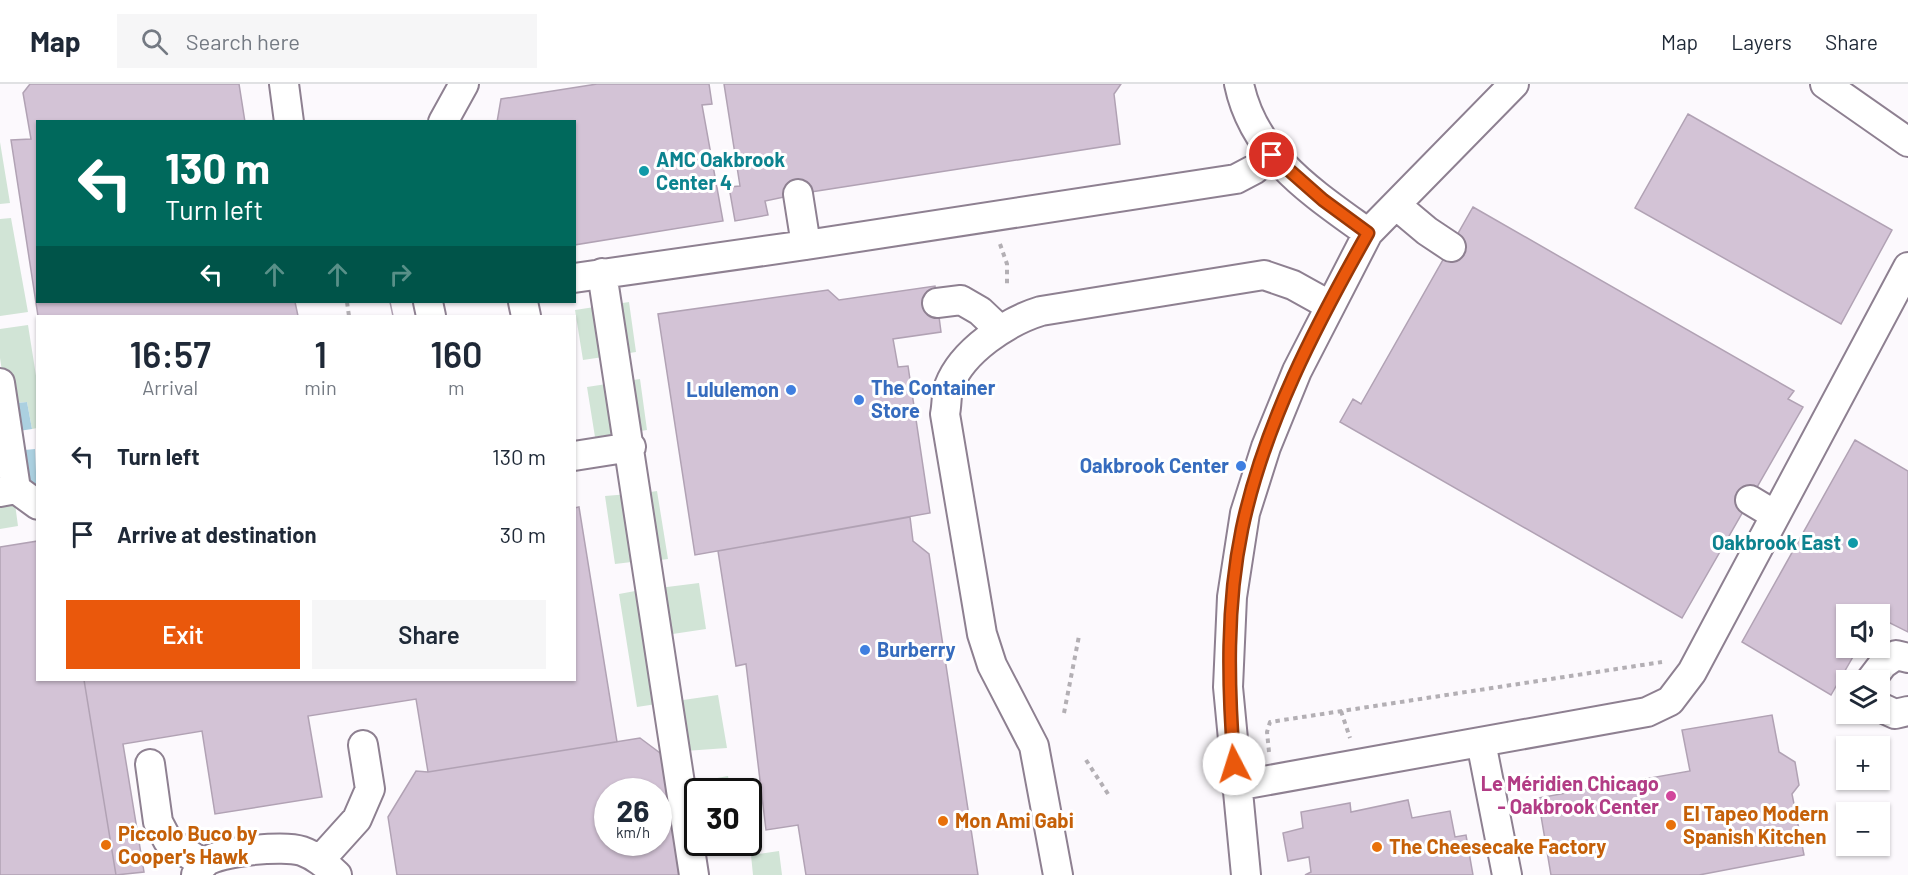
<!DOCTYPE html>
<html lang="en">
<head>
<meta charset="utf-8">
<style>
  :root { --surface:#fff; --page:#f6f6f7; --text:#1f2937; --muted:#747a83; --line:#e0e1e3; --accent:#ea580c }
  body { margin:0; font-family:Barlow,sans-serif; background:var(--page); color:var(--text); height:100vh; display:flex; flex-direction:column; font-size:22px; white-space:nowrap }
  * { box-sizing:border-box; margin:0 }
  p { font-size:20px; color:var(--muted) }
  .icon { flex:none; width:33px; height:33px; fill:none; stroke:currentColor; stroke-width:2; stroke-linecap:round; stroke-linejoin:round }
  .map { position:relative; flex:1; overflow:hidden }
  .details { position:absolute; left:36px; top:231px; width:540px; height:366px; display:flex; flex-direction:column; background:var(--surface); border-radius:0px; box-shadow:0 2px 4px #0004 }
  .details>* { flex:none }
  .guide { position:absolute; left:36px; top:36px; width:540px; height:183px; border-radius:0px; box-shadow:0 2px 4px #0004; background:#00695c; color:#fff; overflow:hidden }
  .tools { position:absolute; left:1836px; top:520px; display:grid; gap:12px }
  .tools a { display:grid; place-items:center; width:54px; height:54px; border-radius:0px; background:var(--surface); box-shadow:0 2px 4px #0004; font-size:30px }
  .speed { position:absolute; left:594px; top:694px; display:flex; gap:12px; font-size:30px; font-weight:700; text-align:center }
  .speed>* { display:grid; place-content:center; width:78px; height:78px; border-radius:50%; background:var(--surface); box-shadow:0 2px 4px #0004; line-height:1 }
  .speed small { font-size:15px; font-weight:400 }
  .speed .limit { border:3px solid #111; border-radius:9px; background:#fff; color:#111 }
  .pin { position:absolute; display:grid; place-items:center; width:51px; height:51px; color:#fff; margin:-26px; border:3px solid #fff; border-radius:50%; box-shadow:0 2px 6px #0007 }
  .me { position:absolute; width:66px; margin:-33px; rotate:355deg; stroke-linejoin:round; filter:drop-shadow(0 0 4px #0008) }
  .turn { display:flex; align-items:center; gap:21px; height:126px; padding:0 30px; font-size:27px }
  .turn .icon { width:78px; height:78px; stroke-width:2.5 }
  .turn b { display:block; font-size:42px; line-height:51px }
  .lanes { display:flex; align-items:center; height:57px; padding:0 30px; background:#0003; justify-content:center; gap:30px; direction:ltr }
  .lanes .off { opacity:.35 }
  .eta { display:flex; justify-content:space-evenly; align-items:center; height:102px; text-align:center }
  .eta b { font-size:36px; font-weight:600; line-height:42px }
  .action { display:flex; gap:12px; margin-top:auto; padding:12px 30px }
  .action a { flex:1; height:69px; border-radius:0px; background:var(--accent); color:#fff; font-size:24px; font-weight:600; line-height:69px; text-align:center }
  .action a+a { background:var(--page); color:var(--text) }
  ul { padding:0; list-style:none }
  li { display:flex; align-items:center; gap:18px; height:78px; padding:0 30px }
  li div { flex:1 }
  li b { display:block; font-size:22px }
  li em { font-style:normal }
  header { display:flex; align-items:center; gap:36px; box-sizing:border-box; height:84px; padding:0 30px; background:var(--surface); border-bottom:2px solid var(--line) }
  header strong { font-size:28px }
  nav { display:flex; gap:33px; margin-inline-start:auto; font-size:21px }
  .search { width:420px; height:54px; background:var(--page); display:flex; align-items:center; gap:15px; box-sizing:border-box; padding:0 21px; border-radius:0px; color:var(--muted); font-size:22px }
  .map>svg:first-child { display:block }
</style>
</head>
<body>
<header>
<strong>Map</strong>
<div class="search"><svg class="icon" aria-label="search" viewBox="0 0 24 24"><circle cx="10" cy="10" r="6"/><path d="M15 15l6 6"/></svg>Search here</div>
<nav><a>Map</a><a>Layers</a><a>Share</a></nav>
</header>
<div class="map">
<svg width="1908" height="791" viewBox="0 0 1908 791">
  <rect width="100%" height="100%" fill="#fcf9fd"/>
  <path fill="#d1e4d6" d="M0 58 10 119 0 120Z
    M11 134 28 228 0 232V135Z
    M629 218 636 268 623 270 616 220Z
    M601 222 610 272 583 276 575 226Z
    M28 241 37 298V344L32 345 27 318 7 320 0 274V245Z
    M640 295 647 346 634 348 627 297Z
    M613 299 621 349 595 353 587 303Z
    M8 368 18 442 0 445V369Z
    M657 407 668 475 653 477 644 409Z
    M629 410 640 477 615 480 605 412Z
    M699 499 706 545 666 551 659 504Z
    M646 505 663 619 637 623 619 510Z
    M718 611 727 664 685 667 676 617Z
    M728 692 731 708H698L697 756 690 699Z
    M779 767 782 791H753L751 771Z"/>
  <path fill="#abd0e0" d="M27 318 32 345 12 348 7 320Z
    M35 365 37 412 22 415 14 367Z"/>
  <path fill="#d3c3d6" stroke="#b1a2b4" stroke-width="1.5" fill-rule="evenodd" d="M30 0H239L245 38H38V218H390L393 232H38L11 56 31 55 23 9Z
    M597 0H709L712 20 702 21 723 137 574 161V38H497L501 15Z
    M724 0H1121L1114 10 1120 60 798 110 765 117 768 131 735 137 729 103 740 102Z
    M1688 30 1892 146 1841 240 1635 124Z
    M1473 123 1794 307 1788 315 1803 323 1682 534 1340 338 1353 315 1361 320Z
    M935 202 941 248 893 255 898 283 908 282 930 429 695 471 658 230 828 206 839 216Z
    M295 218H390L393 232H298Z
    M1855 356 1908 387V548L1880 534V531H1846V564H1858L1831 611 1742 558Z
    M579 423 617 658 428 688 416 615 308 632 322 713 215 730 202 647 123 660 144 788 116 791 84 596H574V424Z
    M910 433 913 457 929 470 978 791H806L798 741 766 746 746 580 736 582 718 467Z
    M38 457V596H84L116 791H0V463Z
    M1772 631 1779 668 1795 678 1799 701 1792 710 1804 771 1699 791H1551L1538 714 1690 687 1682 646Z
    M640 654 672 678 689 791H397L388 733 416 687 428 688ZM608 708H658V759H608Z
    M1408 716 1412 734 1450 727 1455 753 1466 751 1473 791H1305L1311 788 1309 773 1288 777 1283 749 1303 744 1301 728 1350 719 1351 728Z"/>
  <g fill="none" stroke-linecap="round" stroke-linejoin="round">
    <g stroke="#8e8091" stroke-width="32">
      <path id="minor" d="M284 0 289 38
        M1239 0C1254 72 1313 109 1368 149
        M1825 0 1908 58
        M443 38 464 0
        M798 110 806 161 1236 95 1255 85 1272 71
        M1396 121 1427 147 1451 163
        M602 189 694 791
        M574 194 806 161
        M428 218 431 232
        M523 218 526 232
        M937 219 961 216 980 227 999 245
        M0 299 16 405
        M574 372 631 363
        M0 408 16 405 38 421
        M1750 416 1775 431
        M1870 597 1883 580 1896 571 1908 574
        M1880 623 1895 630 1908 627
        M1481 658 1507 791
        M150 680 158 738 168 757 204 780
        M1236 702 1647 628 1670 617 1692 588 1908 183
        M320 776 357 735 370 705 363 661
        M196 791C199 788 201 782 204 779 219 767 284 761 302 767 316 772 326 781 337 791
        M1058 791 1034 662 992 581 982 550 945 330C947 321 946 310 949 302 962 267 1008 237 1041 227L1264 191 1293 201 1329 221
        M1246 791 1228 603 1232 513 1245 429 1266 363 1297 287 1368 149 1514 0"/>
    </g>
    <path stroke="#b3afb4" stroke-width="4" stroke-dasharray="4.5 4.5" stroke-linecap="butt" d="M1000 160 1007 180V200
      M347 218 349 232
      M1341 627 1350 654
      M1064 629 1079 552
      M1269 668 1267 648 1270 638 1662 578
      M1086 676 1110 713"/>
    <use href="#minor" stroke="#fff" stroke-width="28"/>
  </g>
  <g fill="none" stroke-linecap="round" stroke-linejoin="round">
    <g stroke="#983908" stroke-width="15">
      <path id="route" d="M1234 680C1228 601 1226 522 1242 445 1264 340 1316 241 1368 149L1323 116 1272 71"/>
    </g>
    <use href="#route" stroke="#ea580c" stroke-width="10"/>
  </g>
  <g fill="#0f9aa8" stroke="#fff" stroke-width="2">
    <circle cx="644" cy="87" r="6"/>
    <circle cx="1853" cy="459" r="6"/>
  </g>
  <g fill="#3f7fe0" stroke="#fff" stroke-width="2">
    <circle cx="791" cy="306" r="6"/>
    <circle cx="859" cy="316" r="6"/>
    <circle cx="1241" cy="382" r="6"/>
    <circle cx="865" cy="566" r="6"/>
  </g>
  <circle fill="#d1479c" stroke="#fff" stroke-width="2" cx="1671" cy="712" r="6"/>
  <g fill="#e8710a" stroke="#fff" stroke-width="2">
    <circle cx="943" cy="737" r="6"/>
    <circle cx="1671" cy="741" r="6"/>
    <circle cx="106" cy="761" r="6"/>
    <circle cx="1377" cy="763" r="6"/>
  </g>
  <g text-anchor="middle" stroke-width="6" stroke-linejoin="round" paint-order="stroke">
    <g font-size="20" font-weight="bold" fill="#0d838f" stroke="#fff" text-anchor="start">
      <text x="656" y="83">AMC Oakbrook<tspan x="656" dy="23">Center 4</tspan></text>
      <text x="1841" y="466" text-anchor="end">Oakbrook East</text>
    </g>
    <g font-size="20" font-weight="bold" fill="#366cbe" stroke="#fff" text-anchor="start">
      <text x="871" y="311">The Container<tspan x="871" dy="23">Store</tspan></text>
      <text x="779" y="313" text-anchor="end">Lululemon</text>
      <text x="1229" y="389" text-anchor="end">Oakbrook Center</text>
      <text x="877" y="573">Burberry</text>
    </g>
    <g font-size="20" font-weight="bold" fill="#b23c85" stroke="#fff" text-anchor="end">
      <text x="1659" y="707">Le Méridien Chicago<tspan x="1659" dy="23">- Oakbrook Center</tspan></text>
    </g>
    <g font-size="20" font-weight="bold" fill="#c56008" stroke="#fff" text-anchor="start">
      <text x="1683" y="737">El Tapeo Modern<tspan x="1683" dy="23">Spanish Kitchen</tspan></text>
      <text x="955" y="744">Mon Ami Gabi</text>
      <text x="118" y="757">Piccolo Buco by<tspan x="118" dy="23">Cooper's Hawk</tspan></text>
      <text x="1389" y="770">The Cheesecake Factory</text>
    </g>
  </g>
</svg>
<div class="tools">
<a><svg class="icon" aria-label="sound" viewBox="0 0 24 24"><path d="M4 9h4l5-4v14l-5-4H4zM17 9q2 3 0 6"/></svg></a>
<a><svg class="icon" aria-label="layers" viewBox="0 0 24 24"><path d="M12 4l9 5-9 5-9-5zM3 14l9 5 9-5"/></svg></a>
<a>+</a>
<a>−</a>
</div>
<div class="speed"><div>26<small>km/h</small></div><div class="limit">30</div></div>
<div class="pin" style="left:1272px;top:71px;background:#d93025"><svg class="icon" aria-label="arrive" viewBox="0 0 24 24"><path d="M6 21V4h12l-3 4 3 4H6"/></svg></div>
<svg class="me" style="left:1234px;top:680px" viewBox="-20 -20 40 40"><circle r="19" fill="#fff"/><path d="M0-13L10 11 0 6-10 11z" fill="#ea580c"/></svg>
<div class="guide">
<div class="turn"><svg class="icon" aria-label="left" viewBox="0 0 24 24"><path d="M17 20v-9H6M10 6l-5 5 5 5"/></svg><div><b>130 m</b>Turn left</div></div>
<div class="lanes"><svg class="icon" aria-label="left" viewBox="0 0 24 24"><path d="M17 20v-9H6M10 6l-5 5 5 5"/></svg><svg class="icon off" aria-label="ahead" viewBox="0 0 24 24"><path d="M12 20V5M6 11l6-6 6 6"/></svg><svg class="icon off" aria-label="ahead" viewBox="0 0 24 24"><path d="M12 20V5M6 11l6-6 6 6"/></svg><svg class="icon off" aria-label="right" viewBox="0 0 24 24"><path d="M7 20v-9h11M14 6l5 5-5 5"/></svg></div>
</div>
<section class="details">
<div class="eta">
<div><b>16:57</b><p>Arrival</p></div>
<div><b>1</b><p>min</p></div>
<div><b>160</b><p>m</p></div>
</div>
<ul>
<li><svg class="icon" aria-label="left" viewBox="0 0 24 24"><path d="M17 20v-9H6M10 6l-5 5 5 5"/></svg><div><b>Turn left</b></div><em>130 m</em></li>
<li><svg class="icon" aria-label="arrive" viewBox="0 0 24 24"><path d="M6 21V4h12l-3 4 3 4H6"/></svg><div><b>Arrive at destination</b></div><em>30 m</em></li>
</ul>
<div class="action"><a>Exit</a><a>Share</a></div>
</section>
</div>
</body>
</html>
